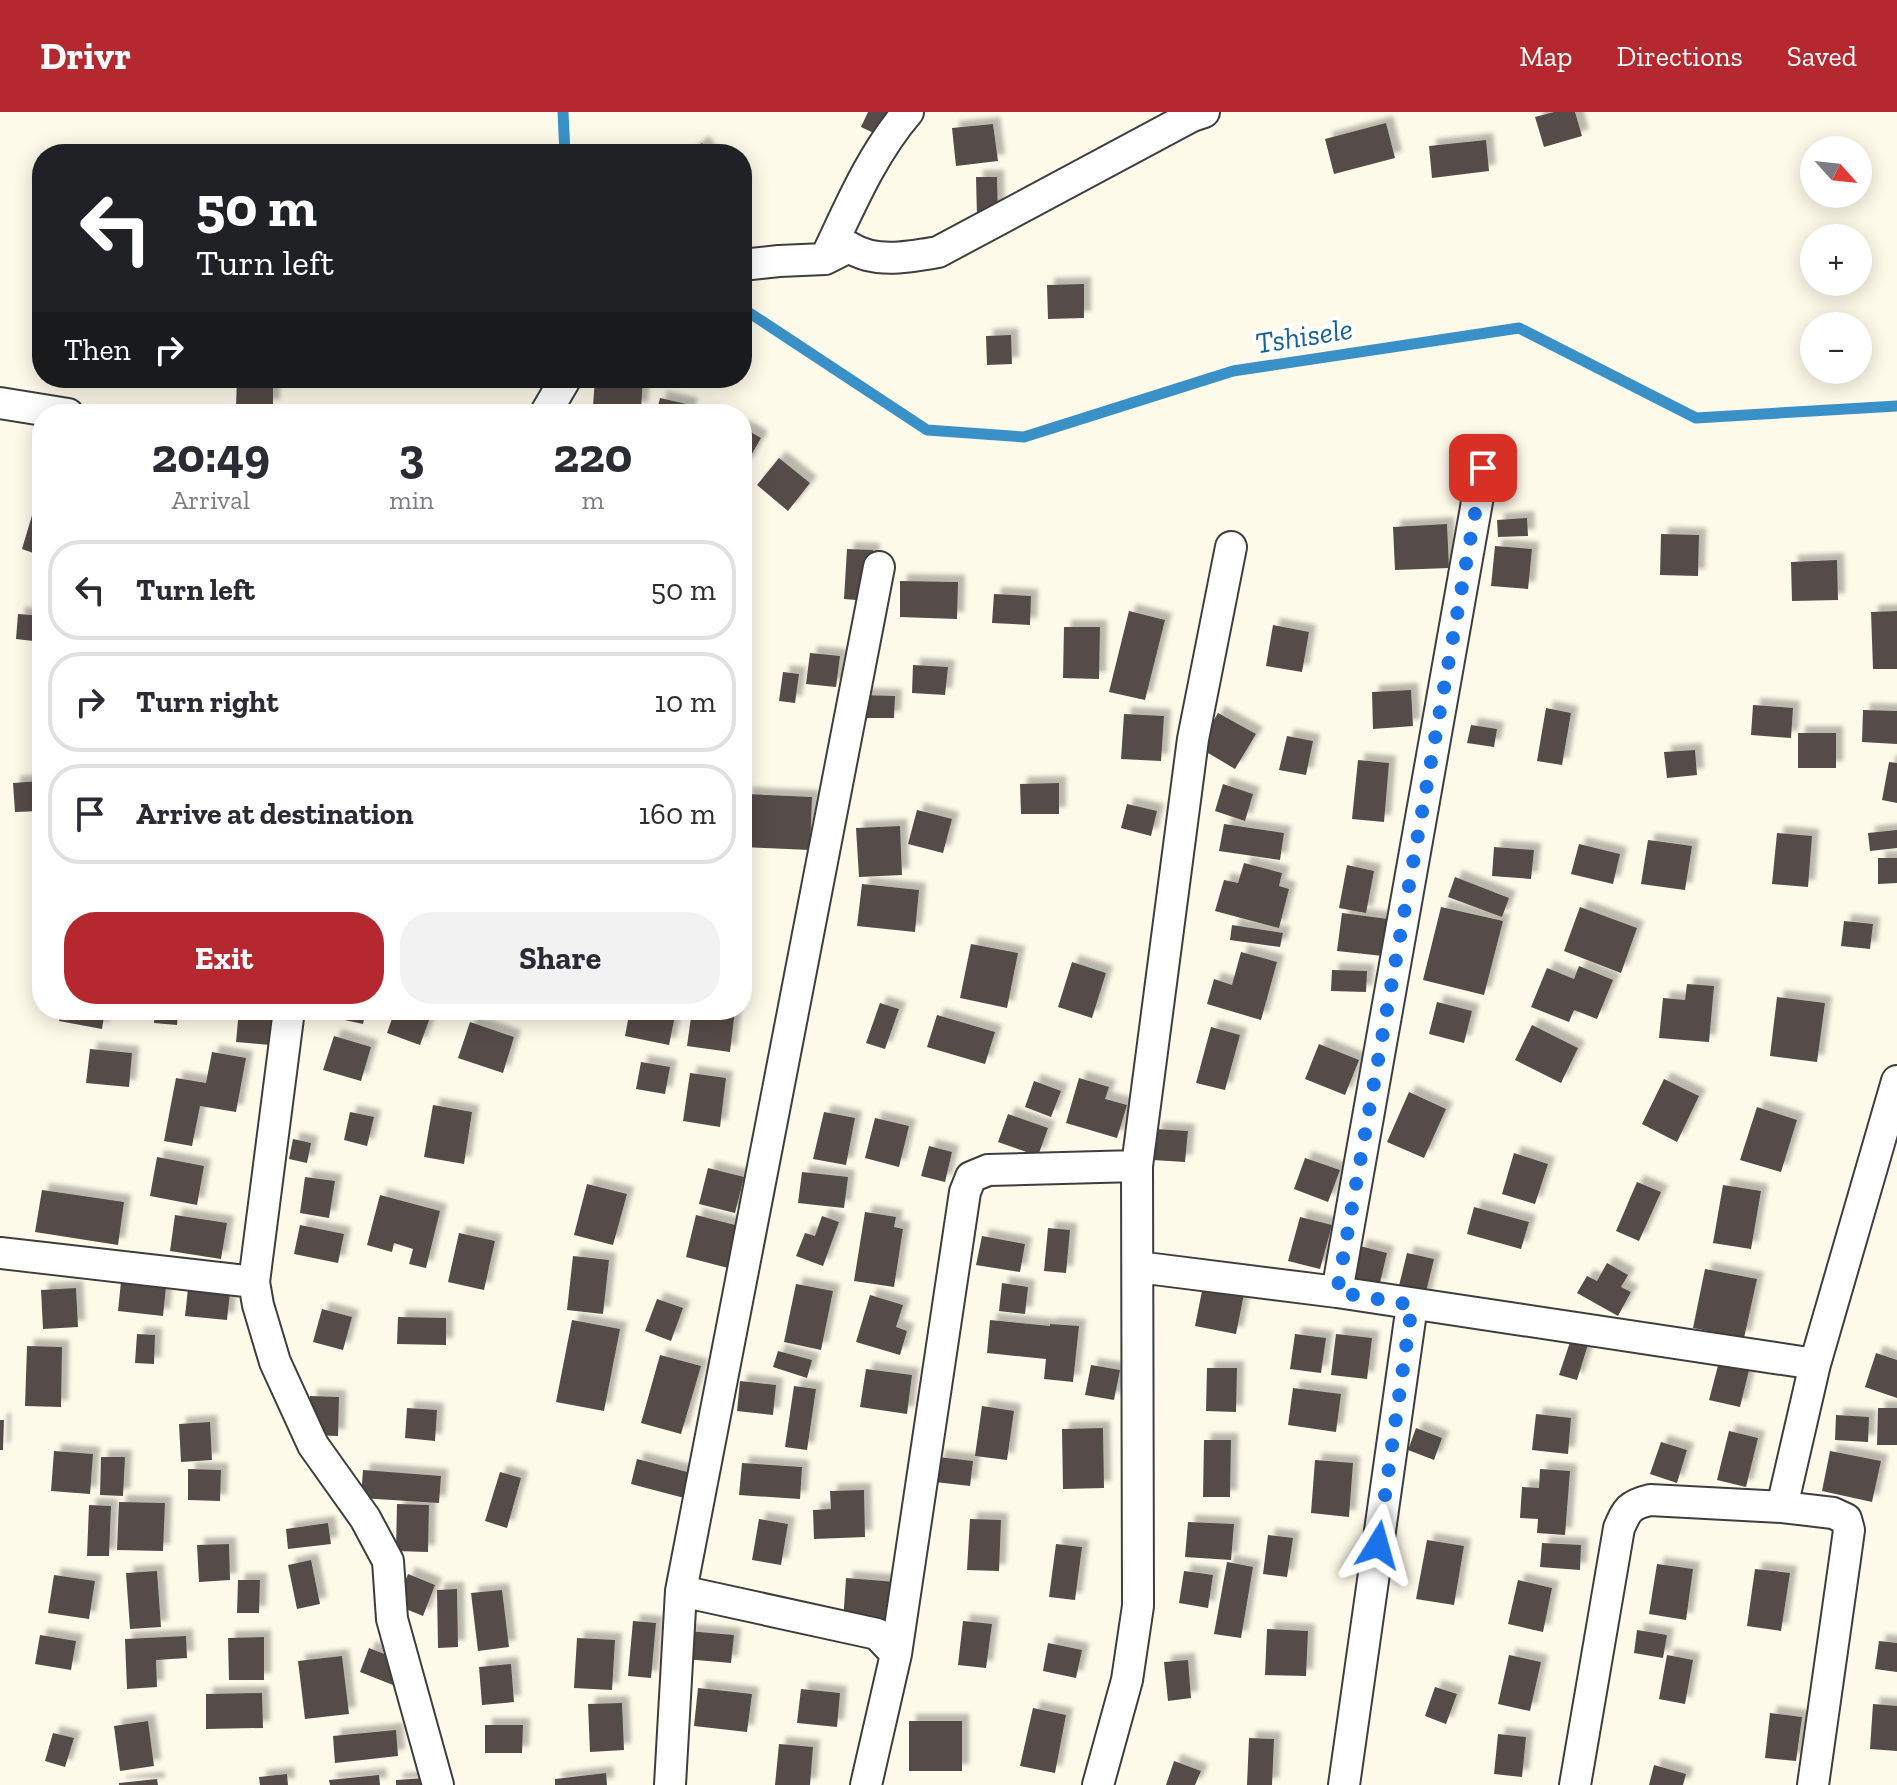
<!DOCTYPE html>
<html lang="en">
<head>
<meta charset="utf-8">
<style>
  :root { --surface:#fff; --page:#f2f2f3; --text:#2b2b33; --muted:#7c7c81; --line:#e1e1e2; --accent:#b62830 }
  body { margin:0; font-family:"Zilla Slab",serif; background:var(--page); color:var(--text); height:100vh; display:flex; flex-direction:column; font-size:30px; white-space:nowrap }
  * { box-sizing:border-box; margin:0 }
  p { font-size:26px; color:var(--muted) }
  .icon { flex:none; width:44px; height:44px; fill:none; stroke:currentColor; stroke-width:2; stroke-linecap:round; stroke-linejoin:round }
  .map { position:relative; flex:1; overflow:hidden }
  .side { position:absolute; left:32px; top:292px; width:720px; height:616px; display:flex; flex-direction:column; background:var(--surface); border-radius:32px; box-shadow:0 4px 20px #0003 }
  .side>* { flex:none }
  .hud { position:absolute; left:32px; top:32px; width:720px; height:244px; border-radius:32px; box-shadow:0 4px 20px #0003; background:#202124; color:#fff; overflow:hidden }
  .needle { width:52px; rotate:117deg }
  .tools { position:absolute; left:1800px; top:24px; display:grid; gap:16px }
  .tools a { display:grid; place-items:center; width:72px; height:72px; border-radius:50%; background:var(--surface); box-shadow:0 4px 20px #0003; font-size:40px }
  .pin { position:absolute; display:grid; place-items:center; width:68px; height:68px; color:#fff; margin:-34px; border-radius:16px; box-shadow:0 4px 12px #0006 }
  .me { position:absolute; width:88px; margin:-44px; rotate:8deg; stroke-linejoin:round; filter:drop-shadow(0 0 6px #0008) }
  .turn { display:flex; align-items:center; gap:28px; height:168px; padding:0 32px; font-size:36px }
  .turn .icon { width:104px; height:104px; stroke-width:2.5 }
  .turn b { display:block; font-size:56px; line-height:68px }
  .then { display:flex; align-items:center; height:76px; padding:0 32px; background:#0003; gap:16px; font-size:30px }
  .eta { display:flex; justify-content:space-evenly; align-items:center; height:136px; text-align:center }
  .eta b { font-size:48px; font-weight:700; line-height:56px }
  .button { display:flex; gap:16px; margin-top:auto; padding:16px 32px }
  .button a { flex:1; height:92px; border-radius:32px; background:var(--accent); color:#fff; font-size:32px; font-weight:700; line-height:92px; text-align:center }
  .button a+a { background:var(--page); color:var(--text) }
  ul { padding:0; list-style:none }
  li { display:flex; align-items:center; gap:24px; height:100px; margin:0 16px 12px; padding:0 16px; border:4px solid var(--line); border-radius:32px }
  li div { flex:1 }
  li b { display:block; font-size:30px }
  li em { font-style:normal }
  header { display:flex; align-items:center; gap:48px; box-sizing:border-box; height:112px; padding:0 40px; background:var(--accent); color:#fff }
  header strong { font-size:38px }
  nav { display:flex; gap:44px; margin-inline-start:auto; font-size:28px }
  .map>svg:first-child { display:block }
</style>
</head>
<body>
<header>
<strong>Drivr</strong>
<nav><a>Map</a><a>Directions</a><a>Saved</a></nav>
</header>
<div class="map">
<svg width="1897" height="1673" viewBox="0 0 1897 1673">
  <defs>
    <filter id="shadow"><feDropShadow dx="7" dy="-7" stdDeviation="2" flood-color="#0004"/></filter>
  </defs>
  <rect width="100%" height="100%" fill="#fefaea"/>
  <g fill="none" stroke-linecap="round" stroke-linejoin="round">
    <path stroke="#3a91c8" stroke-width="11" d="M563 0 565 42
      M742 196 927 318 1024 325 1233 259 1519 216 1696 306 1897 294"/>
  </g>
  <path fill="#544c48" filter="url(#shadow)" d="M868 0H889L878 23 861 15Z
    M1554 0H1575L1582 24 1544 35 1535 5Z
    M1386 11 1395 46 1334 62 1325 27Z
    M993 12 998 49 956 54 952 16Z
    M1486 28 1489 59 1432 66 1429 34Z
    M702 31 710 42H688Z
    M976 65H997L998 105H977Z
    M1084 172V206L1048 207 1047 173Z
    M1011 223 1012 252 987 253 986 224Z
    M237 266H273V294H236Z
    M595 266H643L641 297 593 294Z
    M660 286 691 293 688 302H656Z
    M742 315 761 326 745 354 742 353Z
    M779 346 810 371 788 399 757 373Z
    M33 400 42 403V444L22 437Z
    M1527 406 1528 424 1498 425 1497 408Z
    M1447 412 1449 456 1395 458 1393 415Z
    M1661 422 1699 423 1698 464 1660 463Z
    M1495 434 1532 437 1528 477 1491 474Z
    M847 437 873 438 869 489 844 487Z
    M1837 448 1838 488 1792 489 1791 450Z
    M900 469 958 470 957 507 900 505Z
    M994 482 1031 484 1030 513 992 511Z
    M1129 499 1165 508 1145 588 1109 580Z
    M1897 499V557H1873L1871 500Z
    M18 502 42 504V530L16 527Z
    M1273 513 1309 520 1302 560 1266 554Z
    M1064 515H1100L1099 567 1063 566Z
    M810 541 840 544 836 575 806 572Z
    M913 553 948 555 945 583 912 581Z
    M783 560 799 562 795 591 779 589Z
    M1411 578 1413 614 1373 617 1372 580Z
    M860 583 895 584 894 606H859Z
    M1753 593 1793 596 1791 626 1751 623Z
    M1546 596 1571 601 1562 653 1537 649Z
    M1863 598 1897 599V632L1862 630Z
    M1218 601 1256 622 1235 657 1198 635Z
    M1124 602 1164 604 1161 649 1121 647Z
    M1471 613 1497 617 1494 635 1467 631Z
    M1798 621H1836V656H1798Z
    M1287 624 1313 629 1306 663 1279 658Z
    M1695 638 1697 663 1667 666 1664 640Z
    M1358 648 1389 651 1384 710 1352 707Z
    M1889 650 1897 651V691L1882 688Z
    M40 669 41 699 15 700 13 671Z
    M1059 671V702H1021L1020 672Z
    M1223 672 1253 682 1245 709 1215 699Z
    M745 682 812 685 810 738 743 735Z
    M1127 692 1157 699 1151 724 1121 716Z
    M917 698 952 707 943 741 908 732Z
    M1224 712 1284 721 1280 748 1219 739Z
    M900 714 902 763 859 765 856 716Z
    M1897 718V736L1870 739 1868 721Z
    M1777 721 1812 724 1808 775 1772 772Z
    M1648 728 1692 734 1685 778 1641 772Z
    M1579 732 1620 742 1613 772 1571 762Z
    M1494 735 1534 738 1531 767 1492 764Z
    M1878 746H1897V771L1878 772Z
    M1244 751 1282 761 1279 774 1289 777 1279 816 1215 799 1224 768 1238 771Z
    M1347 753 1374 759 1366 801 1339 796Z
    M1455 765 1509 786 1502 805 1448 785Z
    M862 772 919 778 915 820 857 814Z
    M1441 795 1503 809 1484 883 1423 868Z
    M1580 795 1637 816 1621 861 1564 839Z
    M1342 801 1388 807 1383 844 1337 839Z
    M1844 809 1873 812 1870 837 1841 834Z
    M1232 813 1283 821 1280 835 1230 828Z
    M40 816H42V850L35 848Z
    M971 832 1018 841 1007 896 960 886Z
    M1241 840 1277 850 1261 908 1207 892 1214 867 1232 873Z
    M1072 850 1106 861 1092 906 1058 895Z
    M1579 854 1613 868 1597 907 1574 898 1569 910 1531 895 1547 856 1574 867Z
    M1332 858 1367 859 1366 880 1331 879Z
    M1687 872 1714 874 1709 930 1659 926 1663 886 1685 888Z
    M1777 885 1825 891 1817 950 1770 944Z
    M1437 890 1472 899 1464 931 1429 922Z
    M880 891 899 897 885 937 866 931Z
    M61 898H105L102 917 59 909Z
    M155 898H178L177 913 154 911Z
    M239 898H273L270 933 236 930Z
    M337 898H366L363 912 335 906Z
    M395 898H425L432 900 420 933 387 921Z
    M588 898H616L613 907Z
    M630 898 676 899 669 933 625 924Z
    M692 898H735L730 940 687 934Z
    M937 903 995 920 985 952 927 935Z
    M470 910 514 925 503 961 458 946Z
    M1532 913 1578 936 1561 971 1515 948Z
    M1211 915 1240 923 1225 978 1196 971Z
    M334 924 371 935 361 969 323 958Z
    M1319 932 1359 948 1345 983 1305 967Z
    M90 937 132 941 129 975 86 971Z
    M212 940 246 946 236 1000 200 994 192 1034 164 1029 176 966 206 971Z
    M641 950 670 955 665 982 636 977Z
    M690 961 726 966 720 1015 683 1009Z
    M1079 966 1109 975 1105 987 1127 993 1117 1026 1066 1011Z
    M1664 967 1699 984 1677 1030 1642 1012Z
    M1034 969 1061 979 1051 1005 1025 995Z
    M1409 980 1446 997 1424 1046 1387 1030Z
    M433 993 472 1000 464 1052 424 1045Z
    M1757 995 1797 1008 1781 1060 1740 1048Z
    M350 1000 374 1005 367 1034 344 1028Z
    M824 1000 855 1006 846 1053 813 1047Z
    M1008 1002 1048 1016 1038 1044 998 1030Z
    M875 1006 909 1014 899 1055 865 1046Z
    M1155 1017 1188 1019 1185 1050 1153 1048Z
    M293 1027 311 1031 307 1051 289 1047Z
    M929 1034 952 1040 945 1070 921 1064Z
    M1514 1041 1548 1052 1535 1092 1502 1082Z
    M157 1045 204 1054 197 1093 150 1084Z
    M1305 1046 1340 1058 1328 1090 1294 1077Z
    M708 1056 744 1065 735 1101 699 1092Z
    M802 1060 848 1065 844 1096 798 1091Z
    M305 1065 335 1069 329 1106 300 1101Z
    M1637 1070 1661 1080 1639 1129 1616 1119Z
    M587 1072 627 1082 613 1133 574 1123Z
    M1723 1073 1761 1079 1751 1137 1713 1131Z
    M42 1078 124 1090 118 1133 35 1120Z
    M380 1083 440 1099 426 1156 409 1152 413 1137 394 1131 392 1140 367 1133Z
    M1474 1095 1529 1110 1521 1137 1467 1122Z
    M865 1100 896 1105 894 1115 903 1117 894 1175 854 1169Z
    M175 1103 227 1111 221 1147 170 1139Z
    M696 1103 739 1114 728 1156 686 1145Z
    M822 1104 839 1110 823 1154 796 1144 805 1121 815 1124Z
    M1300 1105 1332 1113 1320 1157 1288 1149Z
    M300 1113 344 1122 338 1151 294 1142Z
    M1048 1116 1070 1118 1066 1161 1044 1159Z
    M459 1121 495 1129 484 1178 448 1170Z
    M982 1124 1025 1132 1020 1160 976 1153Z
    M1360 1134 1387 1141 1379 1175 1351 1168Z
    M1407 1141 1434 1147 1424 1188 1397 1182Z
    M573 1144 609 1148 603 1202 567 1198Z
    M1607 1151 1628 1163 1621 1175 1631 1180 1618 1204 1577 1181 1587 1164 1597 1169Z
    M1705 1157 1757 1167 1744 1226 1693 1216Z
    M122 1160 167 1165 163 1204 118 1199Z
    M189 1167 231 1171 227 1208 185 1204Z
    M1002 1171 1028 1175 1025 1202 999 1199Z
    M796 1172 833 1179 821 1238 784 1230Z
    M1203 1174 1244 1182 1236 1222 1195 1214Z
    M76 1176 78 1215 43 1217 41 1178Z
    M870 1183 903 1193 896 1215 907 1219 900 1243 856 1230Z
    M657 1187 683 1196 671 1229 645 1219Z
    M322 1197 352 1205 343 1238 313 1230Z
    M398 1205 446 1206V1233L397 1232Z
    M572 1208 620 1217 604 1299 556 1290Z
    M990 1208 1050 1214V1212L1079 1214 1073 1270 1044 1267 1046 1247 987 1241Z
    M1573 1221 1590 1226 1577 1268 1559 1263Z
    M137 1222 155 1223 154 1252 135 1251Z
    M1295 1222 1326 1226 1321 1261 1290 1257Z
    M1336 1222 1372 1226 1367 1267 1331 1263Z
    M27 1234 62 1235 61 1295 25 1294Z
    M778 1239 812 1248 807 1266 773 1255Z
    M1876 1241 1897 1248V1286L1865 1275Z
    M660 1243 701 1254 681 1322 641 1311Z
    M1720 1246 1750 1254 1740 1295 1709 1288Z
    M1091 1253 1120 1258 1114 1288 1085 1283Z
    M1207 1256H1237L1236 1300 1206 1299Z
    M866 1257 912 1263 907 1302 860 1295Z
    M740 1269 776 1273 773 1303 737 1299Z
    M794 1274 816 1277 807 1338 785 1335Z
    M1293 1276 1341 1282 1336 1320 1288 1313Z
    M310 1284 339 1285 338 1324 310 1323Z
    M982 1294 1014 1299 1007 1348 975 1344Z
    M407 1296 437 1298 435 1329 405 1326Z
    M1878 1296H1897V1333H1877Z
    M1536 1302 1571 1306 1568 1342 1532 1338Z
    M1836 1303 1869 1305 1868 1330 1835 1328Z
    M0 1308H4L3 1338H0Z
    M210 1310 212 1348 181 1350 179 1312Z
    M1103 1316 1104 1376 1063 1377 1062 1317Z
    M1416 1316 1442 1326 1434 1348 1408 1338Z
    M1729 1319 1758 1326 1746 1375 1717 1368Z
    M1204 1328H1231L1230 1385H1203Z
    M1661 1330 1687 1338 1677 1371 1650 1362Z
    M54 1339 93 1342 90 1382 51 1379Z
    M1830 1339 1881 1349 1872 1390 1822 1379Z
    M101 1345H125L123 1384 100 1383Z
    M938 1345 973 1349 970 1374 935 1370Z
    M637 1347 699 1363 692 1388 631 1372Z
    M1315 1348 1353 1351 1349 1405 1311 1401Z
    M742 1351 802 1355 800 1387 739 1383Z
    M188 1357 221 1358 220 1389 188 1388Z
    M1540 1357 1570 1359 1565 1423 1537 1421 1538 1407 1520 1406 1522 1375 1539 1376Z
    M363 1358 441 1364 439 1391 361 1386Z
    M500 1360 521 1366 507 1416 485 1409Z
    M864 1378 865 1425 814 1427 813 1398 831 1397 830 1379Z
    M119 1390 165 1391 163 1439 117 1438Z
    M397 1392 429 1393 428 1440 396 1439Z
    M89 1393 111 1394 109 1444H87Z
    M759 1407 788 1412 781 1453 752 1448Z
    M970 1407 1001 1408 999 1459 967 1458Z
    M1188 1410 1234 1412 1231 1448 1185 1445Z
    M328 1411 331 1432 288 1437 286 1417Z
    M1268 1423 1293 1426 1287 1465 1263 1462Z
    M1427 1428 1464 1434 1454 1493 1416 1487Z
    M1542 1431 1581 1433 1580 1458 1540 1455Z
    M229 1432 230 1468 199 1470 197 1433Z
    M1056 1432 1082 1435 1075 1488 1049 1485Z
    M311 1448 320 1492 297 1497 288 1453Z
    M1227 1450 1253 1455 1241 1526 1214 1522Z
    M1657 1452 1693 1457 1686 1508 1649 1502Z
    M1755 1457 1790 1461 1781 1519 1747 1514Z
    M157 1459 161 1515 130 1517 126 1461Z
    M1184 1459 1213 1463 1208 1496 1179 1491Z
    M408 1462 435 1473 423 1504 396 1493Z
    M54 1463 95 1469 89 1507 48 1501Z
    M846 1466 896 1470 893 1514 843 1510Z
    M238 1468H260L259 1501H237Z
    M1518 1468 1552 1476 1543 1520 1508 1512Z
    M457 1477 458 1535 438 1536 437 1478Z
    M502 1478 509 1535 478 1539 471 1481Z
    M633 1509 656 1511 651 1566 628 1564Z
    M963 1509 992 1512 986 1556 958 1553Z
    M1267 1517 1308 1519 1306 1564 1265 1563Z
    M1637 1518 1667 1523 1663 1546 1634 1541Z
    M687 1519 734 1523 731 1551 685 1547Z
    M40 1523 76 1529 71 1558 35 1552Z
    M186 1524 187 1546 156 1548 157 1575 127 1577 125 1527Z
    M264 1525V1568H229L228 1526Z
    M577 1526 615 1528 612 1578 574 1576Z
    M1879 1529 1897 1531V1560L1875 1557Z
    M1048 1531 1082 1538 1076 1566 1043 1559Z
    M369 1536 402 1549 393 1573 360 1560Z
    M1509 1543 1541 1550 1530 1599 1498 1592Z
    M1667 1543 1693 1548 1685 1592 1659 1587Z
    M342 1544 349 1602 305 1607 298 1549Z
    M1188 1548 1191 1586 1168 1589 1164 1550Z
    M511 1552 514 1590 482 1593 479 1555Z
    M1435 1575 1457 1582 1446 1612 1425 1604Z
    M698 1576 752 1582 747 1620 694 1614Z
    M801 1577 840 1581 837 1615 797 1611Z
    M262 1581 263 1616 206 1617V1582Z
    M622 1591 624 1638 590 1640 588 1592Z
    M1873 1592 1897 1594V1639L1870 1637Z
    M1033 1596 1066 1603 1055 1661 1020 1654Z
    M1770 1601 1802 1605 1796 1649 1765 1646Z
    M148 1609 154 1654 120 1659 114 1614Z
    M909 1609H962V1659H909Z
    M485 1613H523L522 1641H485Z
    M396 1618 398 1644 335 1651 333 1624Z
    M53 1621 74 1626 65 1655 45 1649Z
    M1498 1622 1526 1625 1522 1665 1494 1662Z
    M1249 1626 1274 1627 1272 1673H1247Z
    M779 1632 813 1635 810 1673H775Z
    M1174 1649 1201 1659 1195 1673H1166Z
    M1654 1653 1686 1662 1683 1673H1649Z
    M606 1661 607 1673H555V1667Z
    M287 1662 288 1673H260L259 1665Z
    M379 1663 380 1673H330L329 1668Z
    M426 1666 427 1673H396V1668Z
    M157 1667 158 1673H119V1671Z"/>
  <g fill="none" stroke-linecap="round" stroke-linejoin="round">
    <g stroke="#3e3e3e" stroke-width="34">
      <path id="minor" d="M825 147C849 97 871 43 908 0
        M742 153 779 149 825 147 849 135C875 152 909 145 938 140L1192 4 1204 0
        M0 291 68 302
        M545 302 566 266
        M289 898 254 1170 258 1193 275 1250 313 1333 365 1406 388 1449 392 1507 438 1673
        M0 1141 254 1170
        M1138 1155 1337 1180 1815 1252
        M1337 1180 1483 356
        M1782 1395 1815 1252 1897 969
        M681 1479 877 1522 896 1542
        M670 1673 681 1479 879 455
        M866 1673 896 1542 965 1080 971 1065 988 1058 1137 1054
        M1098 1673 1127 1568 1138 1494 1137 1054 1193 627 1231 435
        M1344 1673 1412 1193
        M1575 1673 1619 1416C1627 1398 1629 1393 1650 1388L1782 1395 1833 1401 1846 1407 1849 1418 1845 1447 1813 1673"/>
    </g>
    <use href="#minor" stroke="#fff" stroke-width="30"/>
  </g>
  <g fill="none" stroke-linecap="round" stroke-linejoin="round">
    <path stroke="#1a73e8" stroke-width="14" stroke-dasharray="0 25.2" d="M1378 1433 1412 1193 1337 1180 1483 356"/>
  </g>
  <g text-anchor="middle" stroke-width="8" stroke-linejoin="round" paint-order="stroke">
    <g font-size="30" font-style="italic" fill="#196298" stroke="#fff">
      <text transform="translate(1304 224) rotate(-9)" y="10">Tshisele</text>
    </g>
  </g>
</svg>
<div class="tools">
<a><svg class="needle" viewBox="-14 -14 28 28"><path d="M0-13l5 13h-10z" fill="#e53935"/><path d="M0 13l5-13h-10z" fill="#7c7c81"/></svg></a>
<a>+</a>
<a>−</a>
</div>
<div class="pin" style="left:1483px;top:356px;background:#d93025"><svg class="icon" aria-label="arrive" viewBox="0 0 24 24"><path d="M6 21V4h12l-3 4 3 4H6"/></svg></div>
<svg class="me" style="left:1378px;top:1433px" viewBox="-20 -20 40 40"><path d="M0-17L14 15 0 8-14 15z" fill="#1a73e8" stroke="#fff" stroke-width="4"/></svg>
<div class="hud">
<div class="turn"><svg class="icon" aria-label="left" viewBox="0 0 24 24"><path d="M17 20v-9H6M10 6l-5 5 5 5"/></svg><div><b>50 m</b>Turn left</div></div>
<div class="then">Then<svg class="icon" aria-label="right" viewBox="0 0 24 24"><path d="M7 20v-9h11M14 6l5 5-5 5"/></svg></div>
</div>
<section class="side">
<div class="eta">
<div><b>20:49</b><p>Arrival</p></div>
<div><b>3</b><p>min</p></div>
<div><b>220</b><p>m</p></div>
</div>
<ul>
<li><svg class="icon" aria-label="left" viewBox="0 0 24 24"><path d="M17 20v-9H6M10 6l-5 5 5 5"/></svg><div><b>Turn left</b></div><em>50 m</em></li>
<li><svg class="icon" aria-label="right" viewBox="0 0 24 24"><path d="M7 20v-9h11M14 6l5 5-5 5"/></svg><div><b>Turn right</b></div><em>10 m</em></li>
<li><svg class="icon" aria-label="arrive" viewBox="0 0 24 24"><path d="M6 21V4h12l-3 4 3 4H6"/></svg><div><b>Arrive at destination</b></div><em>160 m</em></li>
</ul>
<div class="button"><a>Exit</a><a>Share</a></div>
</section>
</div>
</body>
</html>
